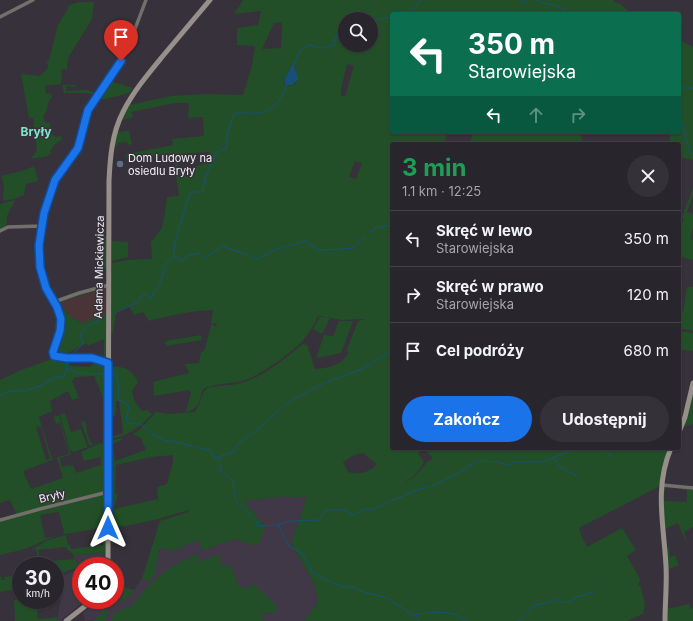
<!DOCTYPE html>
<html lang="pl">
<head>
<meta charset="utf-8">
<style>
  :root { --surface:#28252c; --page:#343138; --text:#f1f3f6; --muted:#a5a5a9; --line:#444248; --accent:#1a73e8 }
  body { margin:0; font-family:Inter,sans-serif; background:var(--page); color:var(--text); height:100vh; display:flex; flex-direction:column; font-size:15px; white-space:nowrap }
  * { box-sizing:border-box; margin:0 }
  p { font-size:13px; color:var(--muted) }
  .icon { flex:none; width:22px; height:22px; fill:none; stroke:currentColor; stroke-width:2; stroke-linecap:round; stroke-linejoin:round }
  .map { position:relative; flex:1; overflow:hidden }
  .sheet { position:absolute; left:390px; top:142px; width:291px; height:308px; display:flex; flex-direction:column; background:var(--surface); border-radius:4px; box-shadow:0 1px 3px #0004,0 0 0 1px var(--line) }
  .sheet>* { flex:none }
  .top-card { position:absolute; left:390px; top:12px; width:291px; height:122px; border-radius:4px; box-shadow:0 1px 3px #0004,0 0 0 1px var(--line); background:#0b6e4f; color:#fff; overflow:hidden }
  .fabs { position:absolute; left:338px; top:12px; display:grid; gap:8px }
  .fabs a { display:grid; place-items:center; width:40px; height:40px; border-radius:50%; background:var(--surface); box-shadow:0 1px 3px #0004,0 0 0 1px var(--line); font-size:20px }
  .speed { position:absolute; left:12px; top:557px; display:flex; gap:8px; font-size:20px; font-weight:700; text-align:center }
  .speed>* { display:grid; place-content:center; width:52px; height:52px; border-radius:50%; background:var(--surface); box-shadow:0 1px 3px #0004,0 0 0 1px var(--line); line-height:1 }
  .speed small { font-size:10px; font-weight:400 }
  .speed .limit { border:6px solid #d22; background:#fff; color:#111 }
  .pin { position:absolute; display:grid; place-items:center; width:34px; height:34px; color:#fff; margin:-41px -17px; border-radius:50% 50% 50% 0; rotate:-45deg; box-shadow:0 0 4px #0007 }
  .pin .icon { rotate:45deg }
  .me { position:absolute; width:44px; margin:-22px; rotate:0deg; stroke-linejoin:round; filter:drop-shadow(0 0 3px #0008) }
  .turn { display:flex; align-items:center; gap:14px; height:84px; padding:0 12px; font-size:18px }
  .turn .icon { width:52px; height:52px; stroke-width:2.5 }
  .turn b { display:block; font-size:28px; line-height:34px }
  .lanes { display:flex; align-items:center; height:38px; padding:0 12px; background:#0003; justify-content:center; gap:20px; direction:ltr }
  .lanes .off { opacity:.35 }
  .round { display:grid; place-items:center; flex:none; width:42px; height:42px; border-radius:21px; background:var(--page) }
  .headline { display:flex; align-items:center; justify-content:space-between; height:68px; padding:0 12px }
  h1 { font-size:24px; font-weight:700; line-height:30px; color:#1e9e55 }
  .primary-button { display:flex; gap:8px; margin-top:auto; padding:8px 12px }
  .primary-button a { flex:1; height:46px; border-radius:24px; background:var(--accent); color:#fff; font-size:16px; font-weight:700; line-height:46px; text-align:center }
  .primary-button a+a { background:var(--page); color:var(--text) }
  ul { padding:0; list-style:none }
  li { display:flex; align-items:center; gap:12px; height:56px; padding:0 12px; border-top:1px solid var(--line) }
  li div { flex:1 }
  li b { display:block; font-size:15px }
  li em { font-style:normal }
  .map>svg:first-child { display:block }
</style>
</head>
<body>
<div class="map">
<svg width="693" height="621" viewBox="0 0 693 621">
  <rect width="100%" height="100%" fill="#36313a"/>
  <path fill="#493537" d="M107 287V314L99 316 83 323 72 318 59 306V304L63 301Z"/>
  <path fill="#413847" d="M279 497H307L291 543 315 585 318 602 304 621H263L262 614 271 613 246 589 238 585 231 566H221L199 562 197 554 185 560 158 577 139 621H106L99 619 85 621 83 613 93 605 97 600H115V580L124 587 134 590 142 578 147 581 161 548 172 551 198 540 203 550 235 539 252 545 265 527 243 501Z
    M105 553 106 566H81V582L73 584 76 593 81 592V600H85L60 621H57L61 600 59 577 77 570 76 555Z"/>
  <path fill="#234f28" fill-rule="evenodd" d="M243 0H614V2L620 4 631 14H392V132H447L444 144H392V448H423L418 453 424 462C417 473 415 477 404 482 418 479 421 465 433 458L424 448H462L464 449 474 448H670L660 486 579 528 581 535 587 547 622 528 636 550 627 556 640 579 638 585 639 586 640 584 645 605 643 614 627 621H304L318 602 315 585 291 543 307 497H279L244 501 265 527 259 544 252 545 235 539 203 550 198 540 172 551 161 548 159 550 154 577 147 581 142 578 160 521 188 512 189 510 154 520 125 526 110 527V441L122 438V440L113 444 115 461 146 450 141 438 133 434 138 431 156 412 168 414 194 412C201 406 200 395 207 388 218 385 230 386 241 383 262 378 286 358 303 344L307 345 315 369C328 368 344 365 349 351L346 352 358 321 363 320V319L341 320 321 316 318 317C314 324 310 332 305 338 295 351 258 377 242 381 229 384 215 383 203 389 199 401 200 409 186 412L191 392 189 390 154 396 153 382 189 373 185 364 199 363 201 352 204 351 211 326 212 324 216 327 217 325 215 323H211L213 310C191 311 170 315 149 321L143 312 134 315 129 306 116 312 113 333 111 332 112 263 128 260 152 259 151 242 162 228 165 213 167 197 179 196 175 168 174 153 127 160 126 154 173 145 172 139 204 136 203 117 188 118 189 103H175L131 112 133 117 122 120 129 105 171 96 207 94 243 95 252 66 255 46 237 45V28L258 25 261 11 234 14ZM345 19H371V45H345ZM282 22 281 48 262 49 274 23ZM294 63 296 83 290 86 284 83V80ZM347 64 354 66 345 96H341V89ZM209 152V157L203 164 181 171H178L177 154ZM355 161 362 163 356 179 349 177ZM363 453 377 464C369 473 359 475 348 472L343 462 354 455ZM173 455V462L167 484 157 487 158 499 114 509 118 494H115L116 465 151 457Z
    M79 2H94L92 19 68 58 67 69H62L61 84 45 86 46 94 51 93 52 97C46 102 49 111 43 116L45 123H50L52 134 55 137 61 136 62 140C55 143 53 146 50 152L51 154C44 158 38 158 31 158L37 151 33 118H29L21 74 40 76 48 68 47 62 49 60 58 25 66 12 69 5Z
    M679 40 693 47V160L679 157V144H670V132H679Z
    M110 81 133 88 129 93 106 99H96Z
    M62 85H76V87L66 86V91L86 90 98 93 94 99 92 98 95 94 83 93H64Z
    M129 131 132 144 128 145 127 142 118 143 116 147 114 146 118 132Z
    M473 132H571L573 135H581L583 144H470Z
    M34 166 38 181 26 184 24 195 14 199 3 201 4 185 1 176 22 171Z
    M693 188V196L687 212 693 214V228L690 239 693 240V260L679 256V233L684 219 682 218 688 200H689Z
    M15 200 7 216 6 227 0 231V204Z
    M98 236H107V268L104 269Z
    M112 241 128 242V257L112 261Z
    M104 287H107L63 301 59 304 72 318 83 323 99 316 107 314V361L104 360V339L88 346 87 343 66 354V357L55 356V351L61 327 56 303 64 299Z
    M687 287H693V331L679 328 680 312H683Z
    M320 317H324L330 318 322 334 313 329Z
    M339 321H353L341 353 316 358 324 335 333 336Z
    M679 331 693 333V351L679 349Z
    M201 335 202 340 166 346 165 341Z
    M55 358 69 359 70 366 90 367 96 360 107 364V406L94 376 76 377 72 381 79 398 72 400 68 391 50 401 52 412 47 413 39 417 52 459 69 454 60 423 56 424 54 417 59 415 69 451 72 454 81 451 61 458 60 460 62 467 69 465 70 466 73 465 76 473 101 465V457L84 461 81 452 98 444 106 442V491L17 515 10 500 0 503V380L21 370ZM41 426 50 459 46 460 36 427ZM57 458 63 478 31 489 23 471Z
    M110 367C123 365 133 371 138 382L132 391 134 400 142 411 147 410 152 414C140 427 129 436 110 439V421L113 420V436L123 433 119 401H116C116 408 118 417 110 419Z
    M693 390V424L685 426H684Z
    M65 413 71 432 81 429 87 446V447L74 452 70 450 60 415Z
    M85 421 88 436 92 444 104 441 103 423H100L106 421V440L91 445H89L81 422Z
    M663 487H665L664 501 687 502V490L668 487 693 490V527L684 532 686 539 685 540 678 523 664 529Z
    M106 494 105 527 61 535 64 533 59 512 40 515 45 538 55 536 25 549 0 555V521Z
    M103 532H105V553L76 555V563L81 562 82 560H87L88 565 98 564 99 565H104V566H81V569L77 570 76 568 55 576V566H39L36 549 31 550 48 540 66 535 68 545H70L71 549 104 545ZM65 547 74 555 75 559 40 562 38 550Z
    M669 546 670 557 675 555 679 565 669 569 667 548Z
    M197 554 199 562 220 554 221 566H231L238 585 246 589 254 584 275 604 278 611 262 614 263 621H111L115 613 131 606 150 584 152 583C164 570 181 561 197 554Z
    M0 573 2 580H5L4 577 21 575V588L0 592Z
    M116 581 124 587 134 591 127 599 121 603 120 598 123 597V589L115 583Z
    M21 599V600H36L38 619 58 617 57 621H15L14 600Z
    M689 604 691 609 693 608V621H666L667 609Z
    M103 606H108L106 621H92L97 619V615H103Z"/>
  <path fill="#165078" d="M294 62 295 71 298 77V80L292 85H286L284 80Z"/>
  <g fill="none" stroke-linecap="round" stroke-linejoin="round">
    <path stroke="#165078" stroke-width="1" d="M521 0 523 3 527 0
      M536 0C547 7 560 2 569 14
      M410 14 421 0
      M371 21 392 17
      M294 64 300 51 308 45 321 48 334 45 338 31 345 27
      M679 88H693
      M679 112C683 126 686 142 692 156
      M369 234 375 228 392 225
      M175 256 182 261 187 256 199 253 205 258 222 246 258 259C271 249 290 246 305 241L318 250 342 249 353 248 365 237
      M115 313 138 302 143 294 152 298 154 292 159 286 166 263 173 258 175 242 190 192H203L205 178 217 152 227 148V135L234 114C243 111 250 114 259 113 274 111 283 98 287 84
      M66 358 67 353 71 356 83 344 80 334 90 325 102 319
      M66 361V364L67 368
      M111 374 116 375 119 385 118 399 129 406 126 420 128 423 140 424 147 428 153 435 166 441H172L211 451 213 456 219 460 221 471 233 481 234 490
      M0 396 10 391H25L40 386 56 377H64L67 368 76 373 105 374
      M601 448 612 456
      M216 458 235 451 238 444 258 429 286 404 301 395 322 384 362 369 392 351
      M553 458 559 466 577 476
      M234 492 236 502 251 516
      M254 520 260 526 278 525 291 521 318 520 327 510H343L354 515 364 509 370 510 384 505 390 501 406 495 412 491 429 487 449 478 475 463 483 461 498 462 508 465 515 462H540L550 459 569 451 583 448
      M278 525 289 546 303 554 312 572 324 579 335 584 345 587H354L360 591 387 598 413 615C431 612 452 609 467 621
      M414 616 419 621
      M518 621 533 606 549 602 555 599 561 603 572 601 576 597 594 592"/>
    <path stroke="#736f6b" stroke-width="3.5" d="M0 17 33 0
      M0 231 8 227 41 226
      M54 302 79 293 109 285
      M108 363C102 361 96 358 89 358 78 357 64 361 54 356L53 352 60 331 61 319 57 307 46 288 40 267 39 245 41 226 45 211 55 180 77 148 88 110 106 85 127 50 146 0
      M662 485 693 488
      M0 520 40 509 108 492"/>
    <path stroke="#97908a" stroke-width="5" d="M679 432 685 417 693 383
      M108 566 109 181C110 158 112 133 123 112 133 92 148 74 162 57 178 38 194 19 210 0
      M66 621 93 600
      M665 621C665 603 667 584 666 566 664 525 654 488 671 448"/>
  </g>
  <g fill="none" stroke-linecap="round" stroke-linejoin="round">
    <g stroke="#114b97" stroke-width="10">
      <path id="route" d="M108 528V363L92 358H67L54 356 53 352 60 331 61 319 57 307 46 288 40 267 39 245 44 213 55 180 78 148 88 110 121 61"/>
    </g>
    <use href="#route" stroke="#1a73e8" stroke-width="7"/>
  </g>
  <circle fill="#5c6f8a" stroke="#36313a" stroke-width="1.5" cx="120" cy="164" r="4"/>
  <g text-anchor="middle" stroke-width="3" stroke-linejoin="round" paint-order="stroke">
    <g font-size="11" fill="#f4f0f6" stroke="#36313a" text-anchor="start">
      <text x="128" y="162">Dom Ludowy na<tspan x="128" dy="13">osiedlu Bryły</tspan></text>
    </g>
    <g font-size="11" fill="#f4f0f6" stroke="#36313a">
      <text transform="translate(99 267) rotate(-89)" y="4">Adama Mickiewicza</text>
      <text transform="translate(52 496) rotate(-14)" y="4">Bryły</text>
    </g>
    <g font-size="12" font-weight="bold" fill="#82e2c8" stroke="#36313a">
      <text x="36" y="136">Bryły</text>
    </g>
  </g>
</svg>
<div class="fabs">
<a><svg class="icon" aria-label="search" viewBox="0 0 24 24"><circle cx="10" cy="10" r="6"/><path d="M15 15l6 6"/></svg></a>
</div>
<div class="speed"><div>30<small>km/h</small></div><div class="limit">40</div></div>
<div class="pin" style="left:121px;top:61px;background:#d93025"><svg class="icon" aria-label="arrive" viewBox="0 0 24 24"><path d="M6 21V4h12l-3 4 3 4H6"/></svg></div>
<svg class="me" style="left:108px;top:528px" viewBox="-20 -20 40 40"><path d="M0-17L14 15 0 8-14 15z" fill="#1a73e8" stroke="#fff" stroke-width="4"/></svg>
<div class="top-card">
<div class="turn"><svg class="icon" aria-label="left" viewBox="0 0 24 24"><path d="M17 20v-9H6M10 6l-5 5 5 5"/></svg><div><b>350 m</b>Starowiejska</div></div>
<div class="lanes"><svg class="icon" aria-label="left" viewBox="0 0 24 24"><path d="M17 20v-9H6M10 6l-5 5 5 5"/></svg><svg class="icon off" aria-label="ahead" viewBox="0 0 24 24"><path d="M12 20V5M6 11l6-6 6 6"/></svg><svg class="icon off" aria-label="right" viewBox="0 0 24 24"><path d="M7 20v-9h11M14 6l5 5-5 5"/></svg></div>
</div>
<section class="sheet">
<div class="headline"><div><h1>3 min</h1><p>1.1 km · 12:25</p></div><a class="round"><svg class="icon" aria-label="close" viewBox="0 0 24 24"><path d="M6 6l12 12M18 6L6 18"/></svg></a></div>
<ul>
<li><svg class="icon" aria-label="left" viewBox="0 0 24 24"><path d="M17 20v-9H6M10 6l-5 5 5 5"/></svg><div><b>Skręć w lewo</b><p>Starowiejska</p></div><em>350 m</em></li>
<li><svg class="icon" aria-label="right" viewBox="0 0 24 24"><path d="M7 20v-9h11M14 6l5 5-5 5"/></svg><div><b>Skręć w prawo</b><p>Starowiejska</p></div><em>120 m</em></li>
<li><svg class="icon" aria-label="arrive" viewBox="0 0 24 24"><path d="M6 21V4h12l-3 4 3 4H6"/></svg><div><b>Cel podróży</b></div><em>680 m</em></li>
</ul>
<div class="primary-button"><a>Zakończ</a><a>Udostępnij</a></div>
</section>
</div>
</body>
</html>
